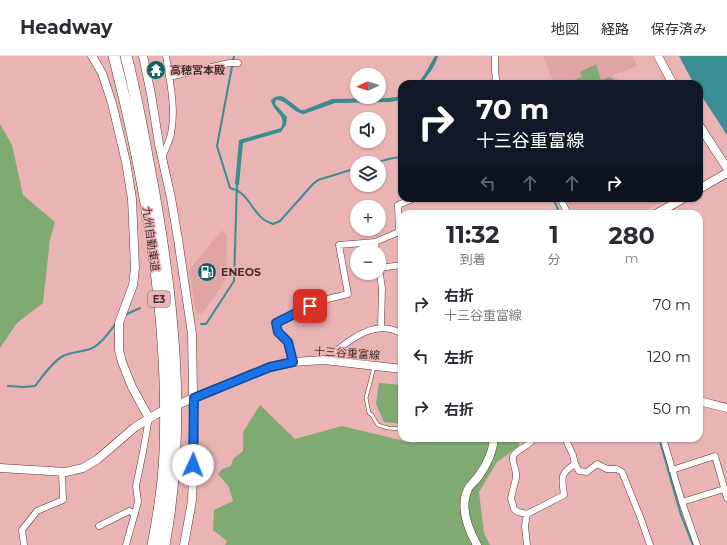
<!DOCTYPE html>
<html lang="ja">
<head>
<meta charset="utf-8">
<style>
  :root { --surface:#fff; --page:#f7f7f7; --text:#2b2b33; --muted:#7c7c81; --line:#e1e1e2 }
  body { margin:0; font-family:Montserrat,"Noto Sans JP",sans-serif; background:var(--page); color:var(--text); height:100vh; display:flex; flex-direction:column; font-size:15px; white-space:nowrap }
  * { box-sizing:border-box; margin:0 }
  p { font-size:13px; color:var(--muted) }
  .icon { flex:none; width:22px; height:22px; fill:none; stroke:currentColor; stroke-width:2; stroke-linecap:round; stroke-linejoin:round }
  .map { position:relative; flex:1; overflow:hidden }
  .details { position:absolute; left:398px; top:154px; width:305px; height:232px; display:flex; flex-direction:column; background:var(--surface); border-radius:12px; box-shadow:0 1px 3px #0004 }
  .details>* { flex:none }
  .hud { position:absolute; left:398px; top:24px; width:305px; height:122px; border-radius:12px; box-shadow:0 1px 3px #0004; background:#111827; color:#fff; overflow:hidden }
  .needle { width:26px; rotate:266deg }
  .buttons { position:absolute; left:350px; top:12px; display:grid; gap:8px }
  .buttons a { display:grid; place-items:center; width:36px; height:36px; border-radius:50%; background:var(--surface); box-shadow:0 1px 3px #0004; font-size:20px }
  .pin { position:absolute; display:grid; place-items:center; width:34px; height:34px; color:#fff; margin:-17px; border-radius:8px; box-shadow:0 2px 6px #0006 }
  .me { position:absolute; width:44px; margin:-22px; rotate:2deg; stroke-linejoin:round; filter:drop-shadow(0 0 3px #0008) }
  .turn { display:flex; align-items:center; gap:14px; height:84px; padding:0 12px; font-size:18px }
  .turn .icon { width:52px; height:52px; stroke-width:2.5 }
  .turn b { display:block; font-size:28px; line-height:34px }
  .lanes { display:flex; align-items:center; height:38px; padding:0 12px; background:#0003; justify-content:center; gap:20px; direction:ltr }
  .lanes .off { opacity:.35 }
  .eta { display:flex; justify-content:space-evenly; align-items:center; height:68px; text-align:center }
  .eta b { font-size:24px; font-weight:700; line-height:28px }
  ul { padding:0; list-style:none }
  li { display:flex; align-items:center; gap:12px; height:52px; padding:0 12px }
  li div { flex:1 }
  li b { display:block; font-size:15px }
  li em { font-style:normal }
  header { display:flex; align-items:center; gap:24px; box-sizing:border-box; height:56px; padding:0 20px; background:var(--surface); border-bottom:1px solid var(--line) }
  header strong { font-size:19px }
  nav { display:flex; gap:22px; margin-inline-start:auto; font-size:14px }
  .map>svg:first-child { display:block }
</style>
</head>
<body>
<header>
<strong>Headway</strong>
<nav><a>地図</a><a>経路</a><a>保存済み</a></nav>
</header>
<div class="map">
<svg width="727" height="489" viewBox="0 0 727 489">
  <rect width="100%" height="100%" fill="#ebb4b4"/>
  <path fill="#e0a4a4" d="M543 0H633L637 10 611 20 628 28H554Z
    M565 142H669L639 158H573Z
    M222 174 227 180 226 219 228 221 202 258 196 257 189 214Z"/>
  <path fill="#7faa72" d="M596 8 601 24 609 21 624 28H565L582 21 580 16Z
    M0 68 12 89 23 139 55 166 50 183 43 247 17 267 0 292Z
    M379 327 402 329V368L384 366 376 348Z
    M260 349 295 383 342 370 413 387 441 382H520L519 390 497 406 479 436 484 477 490 489H225L227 485 213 474 214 454 233 445 229 431 218 418 222 413 231 410 233 403 243 395V376Z"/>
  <path fill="#3a8d91" d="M435 0H438C435 11 428 19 421 28H417L424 19Z
    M679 0H727V79L699 36V28H694Z
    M280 40 284 41 301 54H304L332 43 389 42 402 40V44L389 46 335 47 304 58C293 57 287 44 276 44L275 48 287 61 286 69 281 76 243 87 239 129 235 128 239 84 281 72C287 58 273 57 271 44L275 41Z"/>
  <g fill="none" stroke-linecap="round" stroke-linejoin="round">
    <path stroke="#3a8d91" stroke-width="2" d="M234 0 217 90 230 132C249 137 249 151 262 162 264 165 269 166 273 168L280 165 313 128 318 124 357 112
      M373 107 393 102 402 101
      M553 142 560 158
      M125 259 140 252
      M201 268H206L234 225 237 127
      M8 330 24 331 35 330C43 320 52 306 63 300 71 296 81 296 90 293 101 289 109 276 116 267
      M659 382 681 459 693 489"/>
    <g stroke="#613536" stroke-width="4">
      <path id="lane" d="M374 311 366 342 369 357 372 359 378 369 388 372 402 373"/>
    </g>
    <g stroke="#613536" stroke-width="7">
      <path id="street" d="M495 0V16L497 28
        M169 21 229 7H238
        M162 102C165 94 169 86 171 78 176 53 170 25 166 0
        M560 142 568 158
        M402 178 399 176 398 149 415 142
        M376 195 375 186 399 176
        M379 212 382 232 381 271
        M379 212 402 209
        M324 304C345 288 374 260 402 278
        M293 306 287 286 278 276 276 267 301 256 319 245 348 238 339 189 375 186
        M534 382C529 391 518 392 513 400V405L516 417V422L511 442 514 453 518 456 527 458 564 439C562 422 559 418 575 408
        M565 382 573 399 575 408 579 415 587 416 597 408 607 413H617L622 416 641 463 650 489
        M663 382 682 446 697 489
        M672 414 715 400 727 442
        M682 446 724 433
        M99 470 129 455 135 458
        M24 489 22 474 37 455 63 444 62 416
        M126 489 138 446 136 430 143 396 149 362
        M527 489 525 470 527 458"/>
    </g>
    <g stroke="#613536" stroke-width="9">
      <path id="secondary" d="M92 0 102 17 112 47 126 106 132 143 135 212 133 229 119 267V294L122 306 132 331 149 362
        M143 0 151 38 159 88 171 142 178 183 192 278 194 395 192 445 184 489
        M658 0 673 28
        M699 69 727 112
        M699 133 727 117
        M656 158 684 142
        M699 345 727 352
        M179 348 270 311 293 306 324 304 402 313
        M0 412 66 416 83 412 98 403 135 371 160 356
        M477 489C468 473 459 452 468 433 470 429 475 425 478 421 486 410 493 396 494 382"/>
    </g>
    <g stroke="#613536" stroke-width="12">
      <path id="highway" d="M114 0C147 128 170 263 165 396 164 427 159 458 153 489
        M126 0C136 38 143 77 150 116 173 238 187 366 164 489"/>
    </g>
    <use href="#lane" stroke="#fff" stroke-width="3"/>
    <use href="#street" stroke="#fff" stroke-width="6"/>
    <use href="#secondary" stroke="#fff" stroke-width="8"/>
    <use href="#highway" stroke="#fff" stroke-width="11"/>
  </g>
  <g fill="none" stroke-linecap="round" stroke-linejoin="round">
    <g stroke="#114b97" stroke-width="10">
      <path id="route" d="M193 409 194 342 270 311 293 306 288 286 278 276 276 267 310 250"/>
    </g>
    <use href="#route" stroke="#1a73e8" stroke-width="7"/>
  </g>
  <defs>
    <g id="temple-disc" transform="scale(1)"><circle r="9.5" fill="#116265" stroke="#ebb4b4"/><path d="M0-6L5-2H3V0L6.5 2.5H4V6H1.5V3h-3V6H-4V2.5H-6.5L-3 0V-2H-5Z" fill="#fff"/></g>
    <g id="fuel-disc" transform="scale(1)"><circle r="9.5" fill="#116265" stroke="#ebb4b4"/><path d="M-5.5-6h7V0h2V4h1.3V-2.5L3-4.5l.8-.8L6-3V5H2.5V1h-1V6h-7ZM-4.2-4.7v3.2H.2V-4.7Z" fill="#fff"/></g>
  </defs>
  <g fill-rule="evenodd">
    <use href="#temple-disc" x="156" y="14"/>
    <use href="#fuel-disc" x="207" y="216"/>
  </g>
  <g text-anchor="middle" stroke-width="3" stroke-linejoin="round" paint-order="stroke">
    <rect fill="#ebb4b4" stroke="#765757" stroke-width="1" x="148" y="235" width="22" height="16" rx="3"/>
    <g font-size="10" font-weight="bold" fill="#442f2f">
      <text x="159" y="247">E3</text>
    </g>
    <g font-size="11" font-weight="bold" fill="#442f2f" stroke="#ebb4b4" text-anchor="start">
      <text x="170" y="18">高穂宮本殿</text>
      <text x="221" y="220">ENEOS</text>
    </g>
    <g font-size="11" fill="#442f2f" stroke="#ebb4b4">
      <text transform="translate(151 183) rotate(82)" y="4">九州自動車道</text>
      <text transform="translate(347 297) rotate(4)" y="4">十三谷重富線</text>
    </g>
  </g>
</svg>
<div class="buttons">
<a><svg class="needle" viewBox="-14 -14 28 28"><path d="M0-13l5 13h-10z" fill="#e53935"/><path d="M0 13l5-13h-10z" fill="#7c7c81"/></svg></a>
<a><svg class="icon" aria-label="sound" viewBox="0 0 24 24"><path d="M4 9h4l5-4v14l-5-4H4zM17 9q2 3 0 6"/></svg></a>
<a><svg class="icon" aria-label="layers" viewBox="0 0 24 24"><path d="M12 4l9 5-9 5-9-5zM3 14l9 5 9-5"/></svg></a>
<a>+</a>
<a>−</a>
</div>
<div class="pin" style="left:310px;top:250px;background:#d93025"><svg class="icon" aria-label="arrive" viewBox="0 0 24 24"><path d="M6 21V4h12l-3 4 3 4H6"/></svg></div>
<svg class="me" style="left:193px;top:409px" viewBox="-20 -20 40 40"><circle r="19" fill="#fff"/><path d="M0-13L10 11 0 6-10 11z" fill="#1a73e8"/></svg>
<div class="hud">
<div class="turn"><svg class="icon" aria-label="right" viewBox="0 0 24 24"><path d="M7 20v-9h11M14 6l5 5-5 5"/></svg><div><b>70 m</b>十三谷重富線</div></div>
<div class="lanes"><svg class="icon off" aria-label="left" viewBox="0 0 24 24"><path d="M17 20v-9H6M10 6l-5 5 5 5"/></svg><svg class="icon off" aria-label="ahead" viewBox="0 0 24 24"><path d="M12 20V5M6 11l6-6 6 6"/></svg><svg class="icon off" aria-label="ahead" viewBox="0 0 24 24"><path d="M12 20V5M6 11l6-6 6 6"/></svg><svg class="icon" aria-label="right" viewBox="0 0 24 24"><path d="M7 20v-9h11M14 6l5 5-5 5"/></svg></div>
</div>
<section class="details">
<div class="eta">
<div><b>11:32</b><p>到着</p></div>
<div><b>1</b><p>分</p></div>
<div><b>280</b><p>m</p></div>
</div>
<ul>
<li><svg class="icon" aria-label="right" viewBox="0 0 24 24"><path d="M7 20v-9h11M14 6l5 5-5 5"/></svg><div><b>右折</b><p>十三谷重富線</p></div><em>70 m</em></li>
<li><svg class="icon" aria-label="left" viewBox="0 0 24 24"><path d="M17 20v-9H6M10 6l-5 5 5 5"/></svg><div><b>左折</b></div><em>120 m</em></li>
<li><svg class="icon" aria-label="right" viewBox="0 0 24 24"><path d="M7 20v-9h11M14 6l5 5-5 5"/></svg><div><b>右折</b></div><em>50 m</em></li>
</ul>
</section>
</div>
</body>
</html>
